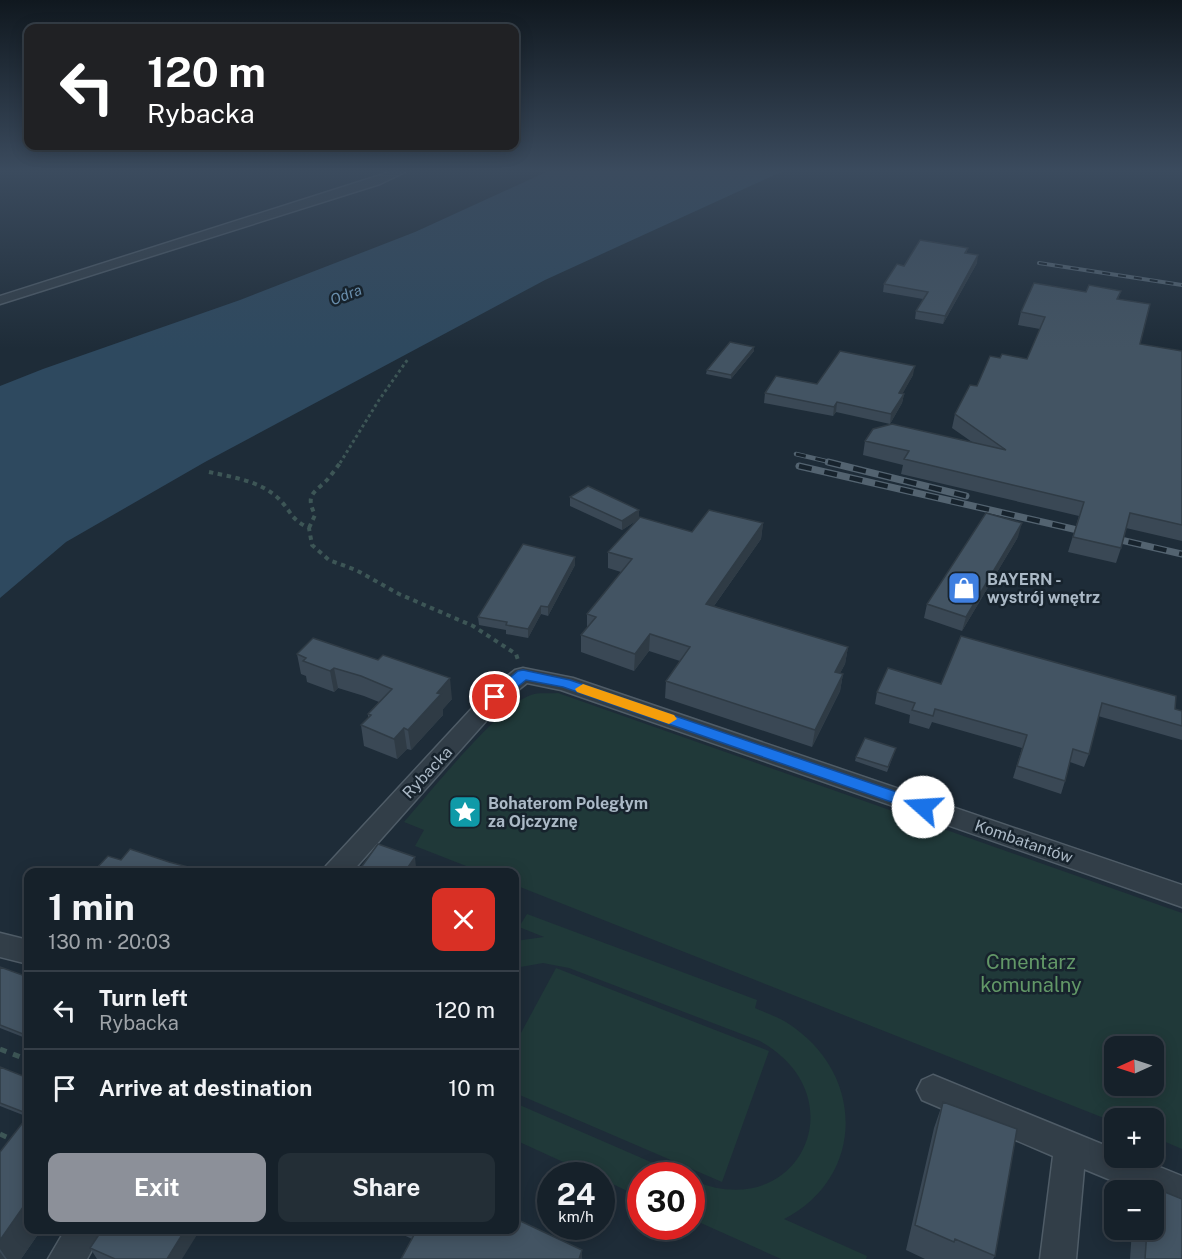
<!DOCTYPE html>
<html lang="en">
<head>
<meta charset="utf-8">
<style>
  :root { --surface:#16212a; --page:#232e36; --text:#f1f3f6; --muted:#9ea3a8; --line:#353e47; --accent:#8c9099 }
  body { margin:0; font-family:"Public Sans",sans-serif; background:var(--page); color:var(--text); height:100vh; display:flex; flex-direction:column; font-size:22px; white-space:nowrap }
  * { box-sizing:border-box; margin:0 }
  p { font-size:20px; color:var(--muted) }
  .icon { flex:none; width:33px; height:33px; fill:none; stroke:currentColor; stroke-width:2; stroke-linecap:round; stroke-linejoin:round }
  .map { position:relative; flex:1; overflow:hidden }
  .side { position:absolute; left:24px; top:868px; width:495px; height:366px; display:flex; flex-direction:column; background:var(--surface); border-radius:12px; box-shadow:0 3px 15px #0003,0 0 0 2px var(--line) }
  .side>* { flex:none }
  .banner { position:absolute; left:24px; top:24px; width:495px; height:126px; border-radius:12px; box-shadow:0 3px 15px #0003,0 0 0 2px var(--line); background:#202124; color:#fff; overflow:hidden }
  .needle { width:39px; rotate:267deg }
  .buttons { position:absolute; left:1104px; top:1036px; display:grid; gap:12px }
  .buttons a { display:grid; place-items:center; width:60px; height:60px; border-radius:12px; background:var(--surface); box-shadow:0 3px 15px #0003,0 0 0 2px var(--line); font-size:30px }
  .speed { position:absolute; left:537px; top:1162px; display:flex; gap:12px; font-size:30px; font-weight:700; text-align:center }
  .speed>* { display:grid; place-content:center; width:78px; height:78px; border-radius:50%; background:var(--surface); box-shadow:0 3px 15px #0003,0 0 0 2px var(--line); line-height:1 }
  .speed small { font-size:15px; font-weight:400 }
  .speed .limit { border:9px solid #d22; background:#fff; color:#111 }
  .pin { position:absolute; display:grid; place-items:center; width:51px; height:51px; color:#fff; margin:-26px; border:3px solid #fff; border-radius:50%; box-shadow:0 2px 6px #0007 }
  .me { position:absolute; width:66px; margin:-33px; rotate:289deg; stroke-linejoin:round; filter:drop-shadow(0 0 4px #0008) }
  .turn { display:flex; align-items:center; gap:21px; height:126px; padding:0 24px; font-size:27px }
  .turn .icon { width:78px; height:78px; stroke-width:2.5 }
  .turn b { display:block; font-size:42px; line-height:51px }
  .round { display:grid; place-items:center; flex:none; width:63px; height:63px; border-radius:12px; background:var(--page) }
  .overview { display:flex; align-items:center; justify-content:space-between; height:102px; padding:0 24px }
  h1 { font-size:36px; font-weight:700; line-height:45px }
  .button { display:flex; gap:12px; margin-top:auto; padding:12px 24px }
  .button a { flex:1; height:69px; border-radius:12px; background:var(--accent); color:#fff; font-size:24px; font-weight:700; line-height:69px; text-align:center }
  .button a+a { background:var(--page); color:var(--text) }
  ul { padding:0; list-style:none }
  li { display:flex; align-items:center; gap:18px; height:78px; padding:0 24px; border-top:2px solid var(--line) }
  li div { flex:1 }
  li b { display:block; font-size:22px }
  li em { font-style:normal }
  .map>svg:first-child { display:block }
</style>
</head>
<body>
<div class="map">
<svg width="1182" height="1259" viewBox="0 0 1182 1259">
  <rect width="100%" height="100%" fill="#1e2c38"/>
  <path fill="#203939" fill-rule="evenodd" d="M558 693 1182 913V1149L1154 1137V1119H1114V1122L515 885 514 873H484L415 846 424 830 404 822C430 793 498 706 531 695 539 692 550 694 558 693ZM1114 1047H1154V1086H1114Z
    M527 914 757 1000 755 1008C769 1014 784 1019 796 1029 866 1081 862 1179 784 1219L867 1256 866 1259H781L692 1219V1180C798 1226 860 1097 760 1041L569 968 543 963 515 968V941L544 937 519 927Z
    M556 968 769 1051 722 1182 515 1093V1044Z
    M515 1103 683 1176H640V1197L602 1179V1176H594L515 1140Z"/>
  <path fill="#2e495f" d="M546 172H781L545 280 205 462 66 542 0 598V386L43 369 240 300 415 232Z"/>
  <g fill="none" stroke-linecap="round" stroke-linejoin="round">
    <g stroke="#4f5c67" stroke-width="3">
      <path id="minor" d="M390 172H405L380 184 0 304V296Z
        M523 668 573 678 1182 885V907L561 690 527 683 503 702 351 873H322L326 866 487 692 515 670Z
        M0 933 28 940V964L0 957Z
        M933 1075 1114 1149V1158H1137L1182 1176V1210L1154 1198V1191H1137L1084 1169 1076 1259H1040L1053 1156 922 1100 917 1090 922 1080Z
        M65 1230H103L87 1259H48Z"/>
    </g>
    <path stroke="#3d5656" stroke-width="3" stroke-dasharray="3 3" stroke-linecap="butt" d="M340 463 379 400 408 359"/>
    <path stroke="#3d5656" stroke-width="4" stroke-dasharray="4.5 4.5" stroke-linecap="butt" d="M209 472C232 477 261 481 279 499 292 512 290 519 309 528L312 545 329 560 356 570 399 594 473 626 516 654 518 660
      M309 528 315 515C306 496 312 494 325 482 331 476 336 468 341 462"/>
    <path stroke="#3d5656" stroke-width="5" stroke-dasharray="7 7" stroke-linecap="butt" d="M0 1049 28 1060
      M0 1134 15 1141"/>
    <use href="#minor" fill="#323e48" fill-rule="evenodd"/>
    <g stroke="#536370" stroke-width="4">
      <path id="rail-far2" d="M1039 263 1182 285"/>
    </g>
    <g stroke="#536370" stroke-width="4.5">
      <path id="rail-far1" d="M796 454 834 463"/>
    </g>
    <g stroke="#536370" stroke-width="7">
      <path id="rail" d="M828 462 966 496
        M799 466 1182 554"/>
    </g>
    <use href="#rail-far2" stroke="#17232d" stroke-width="2" stroke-dasharray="8" stroke-linecap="butt"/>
    <use href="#rail-far1" stroke="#17232d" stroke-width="3" stroke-dasharray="10" stroke-linecap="butt"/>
    <use href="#rail" stroke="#17232d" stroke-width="4.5" stroke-dasharray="13" stroke-linecap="butt"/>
  </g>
  <path fill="#3a4855" d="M968 248 966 254 977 263 943 324 915 319 916 311 923 299 883 292 884 284 904 266Z
    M1121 291 1118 299 1140 344 1182 351V541L1126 528 1121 548 1116 563 1068 552 1079 516 901 474 903 465 863 455 865 441 972 442 952 428 955 414 1000 358 1027 359 1040 329 1018 325 1021 312 1086 292Z
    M754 347V351L731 379 706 374 707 370Z
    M913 375 902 394H904L902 403 890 424 836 412 833 416 764 403 765 393 817 384Z
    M570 497 639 510V518L692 532 763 523 761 539 714 606 848 647 845 664 840 673 843 674 840 691 812 747 665 698 666 681 680 661 649 651 634 671 581 652V635L587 628V614L621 572 608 568V552L636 521 622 530 570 506Z
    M1018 537 962 631 924 618 927 604Z
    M575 557V565L548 616 541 614 528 638 506 634V630L479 625 478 617Z
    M297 654 452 699 443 709V715L411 750 407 749 397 759 364 746 361 725 368 718V714L379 702 364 696 338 688 334 692 307 682 306 676 301 674Z
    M941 684 1182 711V740L1098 716 1089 754 1084 767 1070 762 1065 781 1061 794 1013 778 1022 748 932 722 929 729 909 723 910 715 875 704 877 692Z
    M896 748 887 772 855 761 856 757Z
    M0 967 28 977V1039L0 1028Z
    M0 1067 28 1078V1230H41L21 1259H0V1152L28 1117 0 1106Z
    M943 1102 995 1256 993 1259H925L906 1250 934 1128Z
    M1150 1186 1182 1199V1259H1130L1132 1230H1154V1191H1147Z
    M393 1230H514L583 1259 412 1239Z
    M90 1248 182 1259H97Z"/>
  <path fill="#2f3b45" d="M978 255 977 263 943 324 945 316Z
    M754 347V351L731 379V375Z
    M915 366 913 375 898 402 899 393Z
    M904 394 902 403 890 424 891 414Z
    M837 402 836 412 833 416 834 407Z
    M639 510V519L622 530V521Z
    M763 523 761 539 704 620 706 604Z
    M1022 523 1018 537 962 631 966 617Z
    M575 557V565L548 616V607Z
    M541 606V614L528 638V629Z
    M650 634 649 651 634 671 635 654Z
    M848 647 845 664 832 689 835 672Z
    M334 668 338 688 334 692 330 671Z
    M843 674 840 691 812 747 815 730Z
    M450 678 452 699 443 709V715L411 750 408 730 437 693Z
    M404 728 407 749 397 759 394 739Z
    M415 857 416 867 412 873H404Z
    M28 1200V1230H41L21 1259H7L0 1249V1240Z
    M185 1230H200L182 1259H167Z
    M582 1250V1259H579Z
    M0 1252 5 1259H0Z"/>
  <path fill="#435463" stroke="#2f3b45" stroke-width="1.5" d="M920 240 968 248 965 253 978 255 945 316 916 311 928 292 884 284 897 264 904 266Z
    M1034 283 1086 292 1089 285 1121 291 1117 299 1150 304 1140 344 1182 351V525L1130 513 1121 548 1073 537 1084 502 904 459 909 451 865 441 873 429 892 424 1006 450 955 414 970 385 977 386 990 356 1000 358 1002 354 1027 359 1045 317 1021 312Z
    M730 342 754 347 731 375 707 370Z
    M840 351 915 366 899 393 904 394 891 414 837 402 834 407 765 393 776 376 817 384Z
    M588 486 639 510 622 521 570 497Z
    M709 510 763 523 706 604 848 647 835 672 843 674 815 730 666 681 690 647 650 634 635 654 581 635 596 617 587 614 632 559 608 552 640 517 692 532Z
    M986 513 1022 523 966 617 927 604Z
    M523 544 575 557 548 607 541 606 528 629 506 625 507 622 478 617Z
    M961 636 1176 696 1175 709 1182 711V726L1102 703 1089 754 1073 749 1065 781 1017 766 1027 735 935 709 933 716 912 710 915 703 877 692 888 668 941 684Z
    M313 638 378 660 383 655 450 678 437 693 441 694 408 730 404 728 394 739 361 725 371 715 368 714 392 689 361 676 334 668 330 671 303 661 306 658 297 654Z
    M865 738 896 748 888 767 856 757Z
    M378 844 415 857 404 873H357Z
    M130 849 169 862 211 873H73L78 867 93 872 108 856 121 860Z
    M0 967 28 977V1036L0 1025Z
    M0 1067 28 1078V1109L26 1113 0 1103Z
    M943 1102 1017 1129 995 1256 955 1239 954 1242 915 1225Z
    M28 1116V1200L0 1240V1152Z
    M1150 1186 1182 1199V1259H1145L1147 1230H1154V1191H1150Z
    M514 1218 582 1250 579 1259H401L415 1233 409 1230H514Z
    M102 1230H185L167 1259H115L90 1248Z"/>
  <linearGradient id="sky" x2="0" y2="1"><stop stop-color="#10181f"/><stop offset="0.49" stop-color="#3b4b5e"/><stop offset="1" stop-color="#3b4b5e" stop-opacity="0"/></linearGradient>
  <rect width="1182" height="349" fill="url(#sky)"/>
  <path fill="#1a73e8" stroke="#114b97" stroke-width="1.5" d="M523 670 570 680 929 803 931 807 929 811H917L563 687 526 680 500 701H490L488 697 490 694 518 671Z"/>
  <path fill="#f59e0b" d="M583 684 674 715 677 719 669 724 577 692 575 689Z"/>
  <defs>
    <g id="shop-square" transform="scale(1.725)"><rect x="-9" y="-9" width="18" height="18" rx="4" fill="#3f7fe0" stroke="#17232d"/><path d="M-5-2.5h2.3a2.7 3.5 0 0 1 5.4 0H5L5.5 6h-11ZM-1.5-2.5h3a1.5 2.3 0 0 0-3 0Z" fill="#fff"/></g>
    <g id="sight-square" transform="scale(1.725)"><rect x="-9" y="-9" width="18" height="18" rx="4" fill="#0f9aa8" stroke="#17232d"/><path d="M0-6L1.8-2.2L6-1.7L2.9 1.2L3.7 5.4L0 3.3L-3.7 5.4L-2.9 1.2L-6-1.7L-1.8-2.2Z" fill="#fff"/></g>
  </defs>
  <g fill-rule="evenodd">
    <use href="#shop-square" x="964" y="588"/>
    <use href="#sight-square" x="465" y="812"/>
  </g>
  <g text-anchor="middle" stroke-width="5" stroke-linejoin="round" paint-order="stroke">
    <g font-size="15" font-style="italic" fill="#698eac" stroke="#17232d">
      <text transform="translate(346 295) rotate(-21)" y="5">Odra</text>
    </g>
    <g font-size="16" font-weight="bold" fill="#abb9c6" stroke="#17232d" text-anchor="start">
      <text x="987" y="585">BAYERN -<tspan x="987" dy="18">wystrój wnętrz</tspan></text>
      <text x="488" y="809">Bohaterom Poległym<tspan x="488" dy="18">za Ojczyznę</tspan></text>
    </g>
    <g font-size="16" fill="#abb9c6" stroke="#17232d">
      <text transform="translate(427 772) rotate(-47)" y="6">Rybacka</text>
      <text transform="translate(1024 841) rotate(19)" y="6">Kombatantów</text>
    </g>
    <g font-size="20" fill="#629767" stroke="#17232d">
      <text x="1031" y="969">Cmentarz<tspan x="1031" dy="23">komunalny</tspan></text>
    </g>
  </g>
</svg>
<div class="buttons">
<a><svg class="needle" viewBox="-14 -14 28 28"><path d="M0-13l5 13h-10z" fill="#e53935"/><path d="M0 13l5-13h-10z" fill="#9ea3a8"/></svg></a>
<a>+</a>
<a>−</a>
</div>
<div class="speed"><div>24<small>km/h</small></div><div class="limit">30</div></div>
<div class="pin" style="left:495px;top:697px;background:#d93025"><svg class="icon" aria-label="arrive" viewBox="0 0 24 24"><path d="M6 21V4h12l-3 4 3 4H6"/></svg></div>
<svg class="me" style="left:923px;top:807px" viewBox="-20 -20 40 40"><circle r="19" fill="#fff"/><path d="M0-13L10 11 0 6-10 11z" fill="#1a73e8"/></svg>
<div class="banner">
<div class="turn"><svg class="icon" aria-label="left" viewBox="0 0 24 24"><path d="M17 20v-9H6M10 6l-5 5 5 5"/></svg><div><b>120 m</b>Rybacka</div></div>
</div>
<section class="side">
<div class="overview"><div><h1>1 min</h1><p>130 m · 20:03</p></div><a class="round" style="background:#d93025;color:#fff"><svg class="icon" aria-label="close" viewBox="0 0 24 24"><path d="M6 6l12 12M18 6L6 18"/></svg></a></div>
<ul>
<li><svg class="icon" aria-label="left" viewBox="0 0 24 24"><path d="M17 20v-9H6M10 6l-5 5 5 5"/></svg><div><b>Turn left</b><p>Rybacka</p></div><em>120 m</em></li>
<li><svg class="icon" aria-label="arrive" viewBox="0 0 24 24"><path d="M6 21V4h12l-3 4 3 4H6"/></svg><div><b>Arrive at destination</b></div><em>10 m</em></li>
</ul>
<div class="button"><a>Exit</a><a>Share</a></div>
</section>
</div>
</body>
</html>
